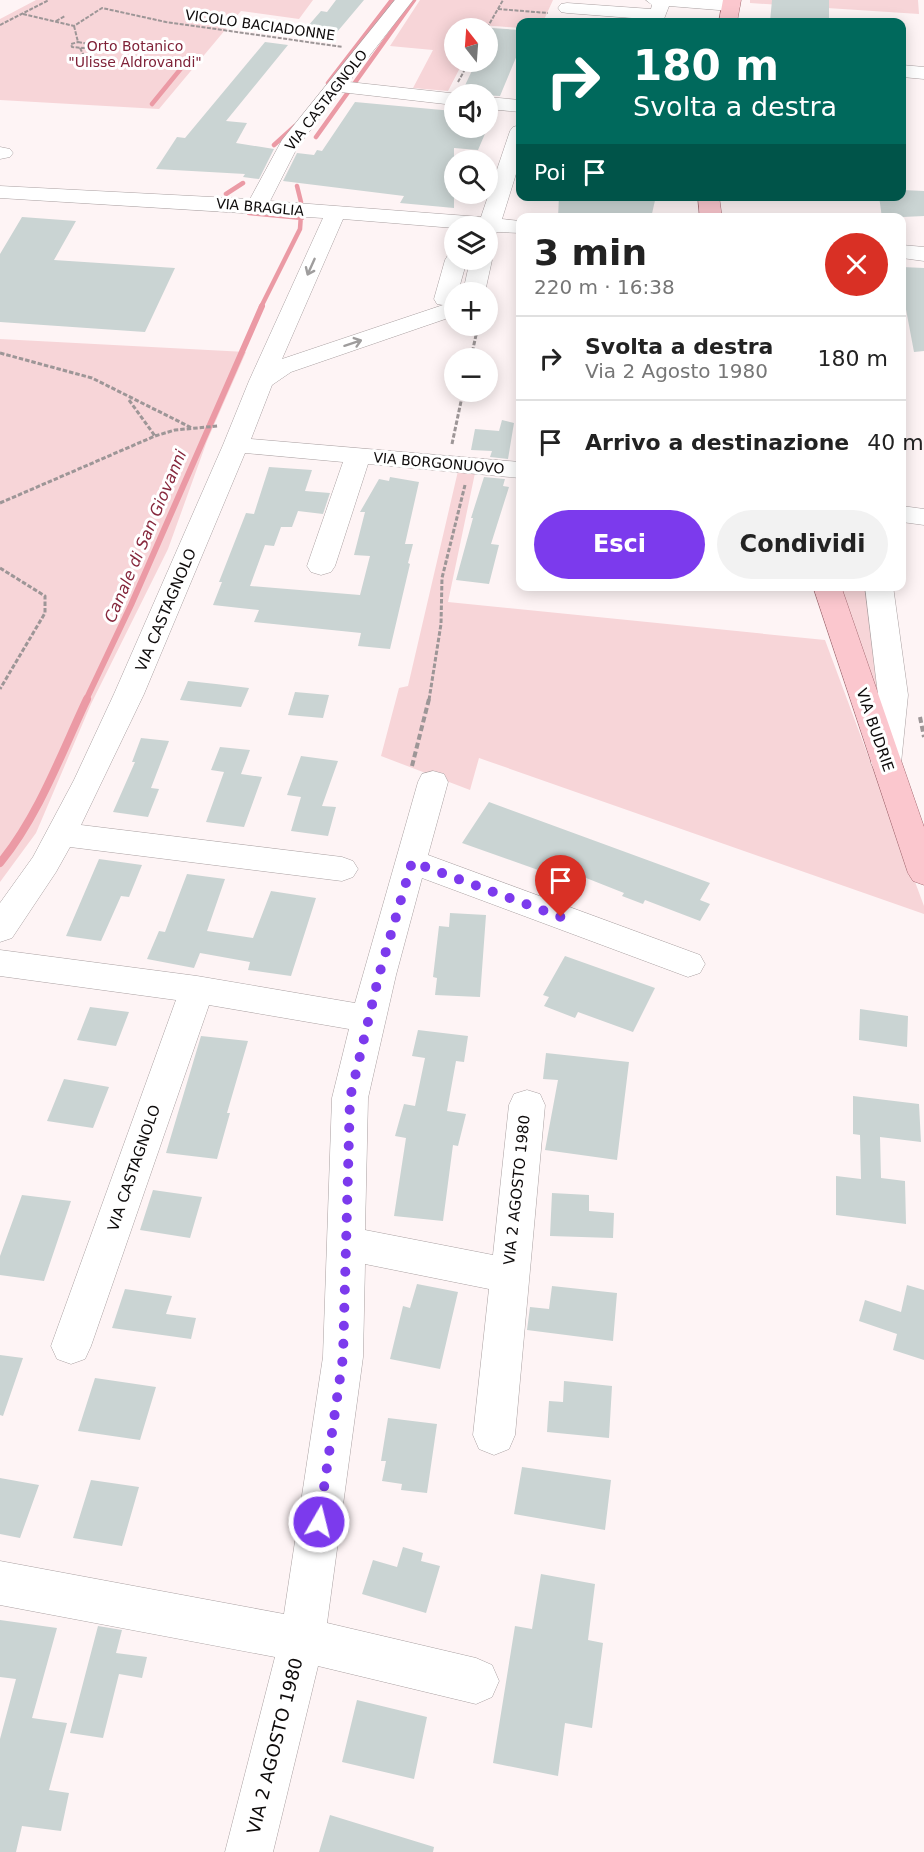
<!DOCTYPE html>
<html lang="it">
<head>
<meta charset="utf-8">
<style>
  :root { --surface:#fff; --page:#f2f2f2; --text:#222; --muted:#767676; --line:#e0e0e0; --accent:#7c3aed }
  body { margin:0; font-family:"DejaVu Sans",sans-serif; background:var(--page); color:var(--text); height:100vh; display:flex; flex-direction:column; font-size:22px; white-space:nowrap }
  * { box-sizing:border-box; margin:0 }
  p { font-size:20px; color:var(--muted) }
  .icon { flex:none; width:33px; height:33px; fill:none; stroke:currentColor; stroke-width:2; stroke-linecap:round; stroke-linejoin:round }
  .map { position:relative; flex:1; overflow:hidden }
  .details { position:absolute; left:516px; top:213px; width:390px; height:378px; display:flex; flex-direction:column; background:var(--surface); border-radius:12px; box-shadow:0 3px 15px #0003 }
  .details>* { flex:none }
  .hud { position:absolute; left:516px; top:18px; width:390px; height:183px; border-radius:12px; box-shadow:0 3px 15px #0003; background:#00695c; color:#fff; overflow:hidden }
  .needle { width:39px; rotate:343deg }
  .buttons { position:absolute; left:444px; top:18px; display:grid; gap:12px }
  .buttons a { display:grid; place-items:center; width:54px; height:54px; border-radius:50%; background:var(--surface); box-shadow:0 3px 15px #0003; font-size:30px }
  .pin { position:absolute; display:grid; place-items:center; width:51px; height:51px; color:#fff; margin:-62px -26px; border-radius:50% 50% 50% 0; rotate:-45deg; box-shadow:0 0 6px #0007 }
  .pin .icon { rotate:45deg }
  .me { position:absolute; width:66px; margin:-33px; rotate:8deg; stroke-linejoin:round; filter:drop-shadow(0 0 4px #0008) }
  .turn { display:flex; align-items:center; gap:21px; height:126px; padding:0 18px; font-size:27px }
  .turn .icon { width:78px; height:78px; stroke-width:2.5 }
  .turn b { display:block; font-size:42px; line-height:51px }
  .then { display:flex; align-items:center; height:57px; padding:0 18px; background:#0003; gap:12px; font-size:22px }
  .round { display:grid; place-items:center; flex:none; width:63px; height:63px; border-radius:32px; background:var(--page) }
  .summary { display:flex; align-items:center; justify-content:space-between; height:102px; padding:0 18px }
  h1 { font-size:36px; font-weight:700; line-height:45px }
  .cta { display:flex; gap:12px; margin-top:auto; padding:12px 18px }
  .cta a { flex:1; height:69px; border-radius:36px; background:var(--accent); color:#fff; font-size:24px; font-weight:700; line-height:69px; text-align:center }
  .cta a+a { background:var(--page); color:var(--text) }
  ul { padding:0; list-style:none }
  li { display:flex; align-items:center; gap:18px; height:84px; padding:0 18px; border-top:2px solid var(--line) }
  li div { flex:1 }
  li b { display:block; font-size:22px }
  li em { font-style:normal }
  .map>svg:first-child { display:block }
</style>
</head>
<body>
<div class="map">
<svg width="924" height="1852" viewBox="0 0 924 1852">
  <rect width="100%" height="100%" fill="#fef4f5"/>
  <path fill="#f7d5d8" d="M36 0H313L299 19 241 11 159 109 0 100V19Z
    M420 0H553L543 22H520V28L481 25 479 28H454V62H463L448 91 413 88 433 50 390 46Z
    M750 0H918L919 14 750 3Z
    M0 339 246 352 207 441 168 549 91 704 36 833 0 882Z
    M458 471 475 473 448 602 825 640 924 906V914L479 758 470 790 381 756 399 688 408 686Z
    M839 587H870L884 720Z"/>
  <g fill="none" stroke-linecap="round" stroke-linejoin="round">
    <path stroke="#eb9aa5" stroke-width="4.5" d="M328 83 392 0
      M152 104 183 66
      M316 137 414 0
      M274 145 295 126
      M297 186 301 202
      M226 194 243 183
      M249 213 302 218
      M261 307 300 229 301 214"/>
    <path stroke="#eb9aa5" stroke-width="6" d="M86 700 131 605 262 306"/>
    <path stroke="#eb9aa5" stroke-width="8" d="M0 863C39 815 61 754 87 699"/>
  </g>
  <path fill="#cad4d3" d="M336 0H364L332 38 301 34 321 11 327 12Z
    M772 0H829V22H770Z
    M492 28 520 30V48L500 96 461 94 476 62H488V38Z
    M265 42 288 45 226 121 247 123 236 143 274 149 259 179 243 177 245 174 156 169 177 137 185 138Z
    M355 102 453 111 454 108V128H488V111L493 112 491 115H493L478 150 454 148V208L400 203 404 196 283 181 297 153 314 155 317 150 322 151Z
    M902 190 924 191V216L882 218 879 196H902Z
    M559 196H656L651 218H558Z
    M22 217 76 221 54 260 175 268 145 332 0 322V254Z
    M902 267 924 268V351L914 352 902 288Z
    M502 420 514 423 508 459 490 457 492 451 471 450 475 429 499 431Z
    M269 467 312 470 305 491 330 493 323 514 298 511 292 527H281L274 546 265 545 250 586 360 595 370 556 354 555 365 512H360L379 479 389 481 390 477 419 482 405 544H413L408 563 410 564 390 649 358 646 361 633 254 622 259 610 213 605 222 582H219L246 513 254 514Z
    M484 477 505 479 503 486 509 487 491 544 499 545 489 584 456 580 473 518H471Z
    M188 681 216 684 249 688 241 707 180 700Z
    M295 692 329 695 323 718 288 715Z
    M141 738 169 741 151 788 159 789 148 817 113 812 135 762H132Z
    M220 747 250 750 241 774 262 777 244 827 206 822 224 772 211 770Z
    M301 756 338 761 322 806 336 807 328 836 291 831 301 797 287 795Z
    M489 802 710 883 700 900 710 904 700 921 645 900 643 904 622 896 624 893 571 872 559 889 535 880 541 871 462 843Z
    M99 859 142 865 129 897 121 896 101 941 66 936Z
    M187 874 225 879 207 931 253 938 271 891 316 898 291 976 248 970 250 962 200 953 194 968 147 959 159 931 165 932Z
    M450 913 486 915 480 997 435 995 437 978 433 977 439 926 449 927Z
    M565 956 655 988 633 1032 578 1012 575 1018 544 1006 549 997 543 995Z
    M90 1007 129 1012 116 1046 77 1040Z
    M860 1009 908 1016 907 1047 859 1040Z
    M418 1030 468 1036 464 1062 456 1061 447 1111 466 1114 458 1146 453 1145 443 1221 394 1216 406 1138 395 1136 404 1104 415 1106 425 1058 412 1056Z
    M201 1036 248 1041 227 1113H230L217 1159 166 1153Z
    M546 1053 629 1062 617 1160 545 1150 558 1080 543 1079Z
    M64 1079 109 1087 93 1128 47 1121Z
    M853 1096 919 1104 921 1142 880 1137 881 1178 905 1181 906 1224 836 1215V1176L861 1179 860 1135 853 1134Z
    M153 1190 202 1197 190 1238 140 1230Z
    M552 1193 589 1195V1211L614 1213 613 1238 550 1236Z
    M22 1195 71 1201 44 1281 0 1275V1256Z
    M417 1284 458 1292 440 1369 390 1359 403 1306 410 1308Z
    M907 1285 924 1290V1360L893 1350 897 1334 859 1321 865 1300 901 1312Z
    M552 1286 617 1293 613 1341 527 1330 530 1307 549 1309Z
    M125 1289 172 1296 166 1314 196 1318 191 1339 112 1328Z
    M0 1355 23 1358 3 1416 0 1415Z
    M95 1378 156 1387 140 1440 78 1431Z
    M564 1381 612 1386 609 1438 547 1432 549 1401 563 1402Z
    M388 1418 437 1424 427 1493 401 1490 402 1484 382 1481 386 1461H381Z
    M522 1467 611 1480 605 1530 514 1514Z
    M0 1478 39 1485 20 1538 0 1534Z
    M91 1480 139 1487 122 1546 73 1538Z
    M403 1547 423 1553 421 1561 440 1566 426 1613 362 1594 373 1560 397 1567Z
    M541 1574 595 1584 588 1640 603 1643 592 1728 565 1723 558 1776 493 1763 515 1626 532 1629Z
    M0 1620 57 1628 32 1718 67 1723 49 1790 69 1793 61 1831 22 1826 16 1852H0V1739L16 1679 0 1677Z
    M98 1626 122 1630 116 1653 147 1657 142 1678 119 1674 103 1738 70 1733Z
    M357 1700 427 1717 414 1779 342 1762Z
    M330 1815 434 1847 433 1852H319Z"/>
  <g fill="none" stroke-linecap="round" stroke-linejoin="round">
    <g stroke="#aaa1a2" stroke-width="1">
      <path id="minor" d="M395 0H413L349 82 459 94H454V105L340 92 298 146 270 201 481 217 510 131 513 127 520 125V161L502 219 520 221V233L498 232 488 236V226L454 228 343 219 282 359 443 305 437 304 434 299 445 260 448 255 454 254V260H467L458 292H454V316L291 372 272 385 251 439 520 462V478L368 464 335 566 331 572 321 575 311 572 307 566 343 462 245 453 144 694 81 825 342 857 353 861 358 869 353 877 342 881 70 847 56 872 12 938 0 942V903L33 857 74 780 114 694 223 445 249 381 323 218 0 198V186L250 199 282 140Z
        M646 0H723L737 2 740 6 737 10 731 11 669 6 664 19 658 20 567 13 561 12 558 8 561 4 567 3 651 9 652 5Z
        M902 65 924 67V79L902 77Z
        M488 97 520 100V112L488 109Z
        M0 147 10 149 13 153 10 157 0 159Z
        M902 245 924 247V261L902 258Z
        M488 255 492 260 485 292H463L470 260H488Z
        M902 506 924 509V525L902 522Z
        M865 586H893L908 695 901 763 897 771 886 774 875 771 871 763 878 695Z
        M433 771 444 774 448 782 428 855 700 955 705 964 700 973 688 977 422 878 396 975 368 1098 365 1230 493 1255 509 1105 514 1094 527 1090 540 1094 545 1105 515 1435 509 1449 494 1455 479 1449 473 1435 489 1289 365 1264 363 1357 327 1623 476 1658 492 1665 499 1681 492 1697 476 1704 318 1666 273 1852H225L275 1657 0 1605V1561L284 1614 323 1357 332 1098 349 1029 209 1005 91 1346 85 1359 71 1364 57 1359 51 1346 176 1000 0 976V950L197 976 355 1003 418 782 422 774Z"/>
    </g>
    <g stroke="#a66c74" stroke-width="1">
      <path id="major" d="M723 0H741L737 22H719Z
        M698 196H719L722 218H700Z
        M813 586H841L924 827V885L913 881 908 873Z"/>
    </g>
    <path stroke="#9d9697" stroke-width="2" stroke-dasharray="4 1.5" stroke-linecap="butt" d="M498 9 548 13
      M23 14 74 26 102 8 166 22 343 47
      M56 21 65 16
      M0 25 49 0
      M74 26 78 42
      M487 28 503 0
      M78 42 89 44 84 48 72 47 71 44Z
      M80 48 84 56
      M84 56H87L91 66 83 67 79 57Z
      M458 82 469 62"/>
    <path stroke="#9d9697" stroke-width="3" stroke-dasharray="4.5 2" stroke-linecap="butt" d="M0 353 92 378 192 428
      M471 358 478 326
      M129 400 155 436
      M452 444 463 392
      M0 503 155 436 175 430 218 426
      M0 568 45 596V613L0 689
      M429 700 441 624 442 578 465 485"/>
    <path stroke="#9d9697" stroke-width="4" stroke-dasharray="6 3" stroke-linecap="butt" d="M920 717 924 737
      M412 766 429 699"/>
    <use href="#minor" fill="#fff" fill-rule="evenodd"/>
    <use href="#major" fill="#fbc7ce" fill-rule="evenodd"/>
  </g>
  <defs><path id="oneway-shaft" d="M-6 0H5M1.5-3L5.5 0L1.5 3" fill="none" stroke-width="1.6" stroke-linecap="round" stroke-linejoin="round" transform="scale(1.5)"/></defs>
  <g stroke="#9f9d9d">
    <use href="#oneway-shaft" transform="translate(311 267) rotate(114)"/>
    <use href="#oneway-shaft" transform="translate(353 343) rotate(-18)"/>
  </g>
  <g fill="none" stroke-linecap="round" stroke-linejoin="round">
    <path stroke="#7c3aed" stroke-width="10" stroke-dasharray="0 18" d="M319 1522 343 1357 350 1098 379 975 412 862 561 917"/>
  </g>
  <g text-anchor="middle" stroke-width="6" stroke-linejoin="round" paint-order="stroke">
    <g font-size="14" fill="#0e0b0b" stroke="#fff">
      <text transform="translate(260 25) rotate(8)" y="5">VICOLO BACIADONNE</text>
      <text transform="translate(326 100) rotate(-52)" y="5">VIA CASTAGNOLO</text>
      <text transform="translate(260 207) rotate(5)" y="5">VIA BRAGLIA</text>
      <text transform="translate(439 463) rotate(5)" y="5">VIA BORGONUOVO</text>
    </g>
    <g font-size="14" fill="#7f2238" stroke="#fff">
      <text x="135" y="51">Orto Botanico<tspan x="135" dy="16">"Ulisse Aldrovandi"</tspan></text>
    </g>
    <g font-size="15" fill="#0e0b0b" stroke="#fff">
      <text transform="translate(166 610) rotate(-67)" y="5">VIA CASTAGNOLO</text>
      <text transform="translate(875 730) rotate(71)" y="5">VIA BUDRIE</text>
      <text transform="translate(134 1168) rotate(-71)" y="5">VIA CASTAGNOLO</text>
      <text transform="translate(517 1190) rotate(-84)" y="5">VIA 2 AGOSTO 1980</text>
    </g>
    <g font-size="16" font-style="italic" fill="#86283d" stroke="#fff">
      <text transform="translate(145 536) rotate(-67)" y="6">Canale di San Giovanni</text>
    </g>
    <g font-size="18" fill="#0e0b0b" stroke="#fff">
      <text transform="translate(275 1746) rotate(-76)" y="6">VIA 2 AGOSTO 1980</text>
    </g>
  </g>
</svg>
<div class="buttons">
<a><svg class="needle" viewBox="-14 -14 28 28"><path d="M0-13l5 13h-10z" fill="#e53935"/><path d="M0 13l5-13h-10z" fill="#767676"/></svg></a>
<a><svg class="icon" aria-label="sound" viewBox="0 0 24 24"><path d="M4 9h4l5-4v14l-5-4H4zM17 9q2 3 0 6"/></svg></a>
<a><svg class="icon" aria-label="search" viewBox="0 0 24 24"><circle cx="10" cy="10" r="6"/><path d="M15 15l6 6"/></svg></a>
<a><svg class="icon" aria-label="layers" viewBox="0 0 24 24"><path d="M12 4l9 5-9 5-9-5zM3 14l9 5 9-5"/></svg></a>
<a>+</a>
<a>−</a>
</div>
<div class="pin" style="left:561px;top:917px;background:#d93025"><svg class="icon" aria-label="arrive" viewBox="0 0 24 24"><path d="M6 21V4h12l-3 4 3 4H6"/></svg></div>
<svg class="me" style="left:319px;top:1522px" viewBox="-20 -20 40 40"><circle r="17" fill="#7c3aed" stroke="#fff" stroke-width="3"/><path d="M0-11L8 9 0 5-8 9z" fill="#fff"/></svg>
<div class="hud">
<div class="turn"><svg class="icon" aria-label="right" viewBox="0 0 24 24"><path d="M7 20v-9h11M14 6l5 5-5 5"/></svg><div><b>180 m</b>Svolta a destra</div></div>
<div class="then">Poi<svg class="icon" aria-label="arrive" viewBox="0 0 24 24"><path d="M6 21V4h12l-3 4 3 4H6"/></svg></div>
</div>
<section class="details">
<div class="summary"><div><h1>3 min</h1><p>220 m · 16:38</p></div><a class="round" style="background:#d93025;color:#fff"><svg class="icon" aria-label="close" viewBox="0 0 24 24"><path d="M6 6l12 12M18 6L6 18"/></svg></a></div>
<ul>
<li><svg class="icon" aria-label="right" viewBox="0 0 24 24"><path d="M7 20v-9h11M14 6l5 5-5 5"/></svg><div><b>Svolta a destra</b><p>Via 2 Agosto 1980</p></div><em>180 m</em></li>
<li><svg class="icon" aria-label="arrive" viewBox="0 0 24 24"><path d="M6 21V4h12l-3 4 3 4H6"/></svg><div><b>Arrivo a destinazione</b></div><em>40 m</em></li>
</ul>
<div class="cta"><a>Esci</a><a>Condividi</a></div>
</section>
</div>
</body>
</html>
